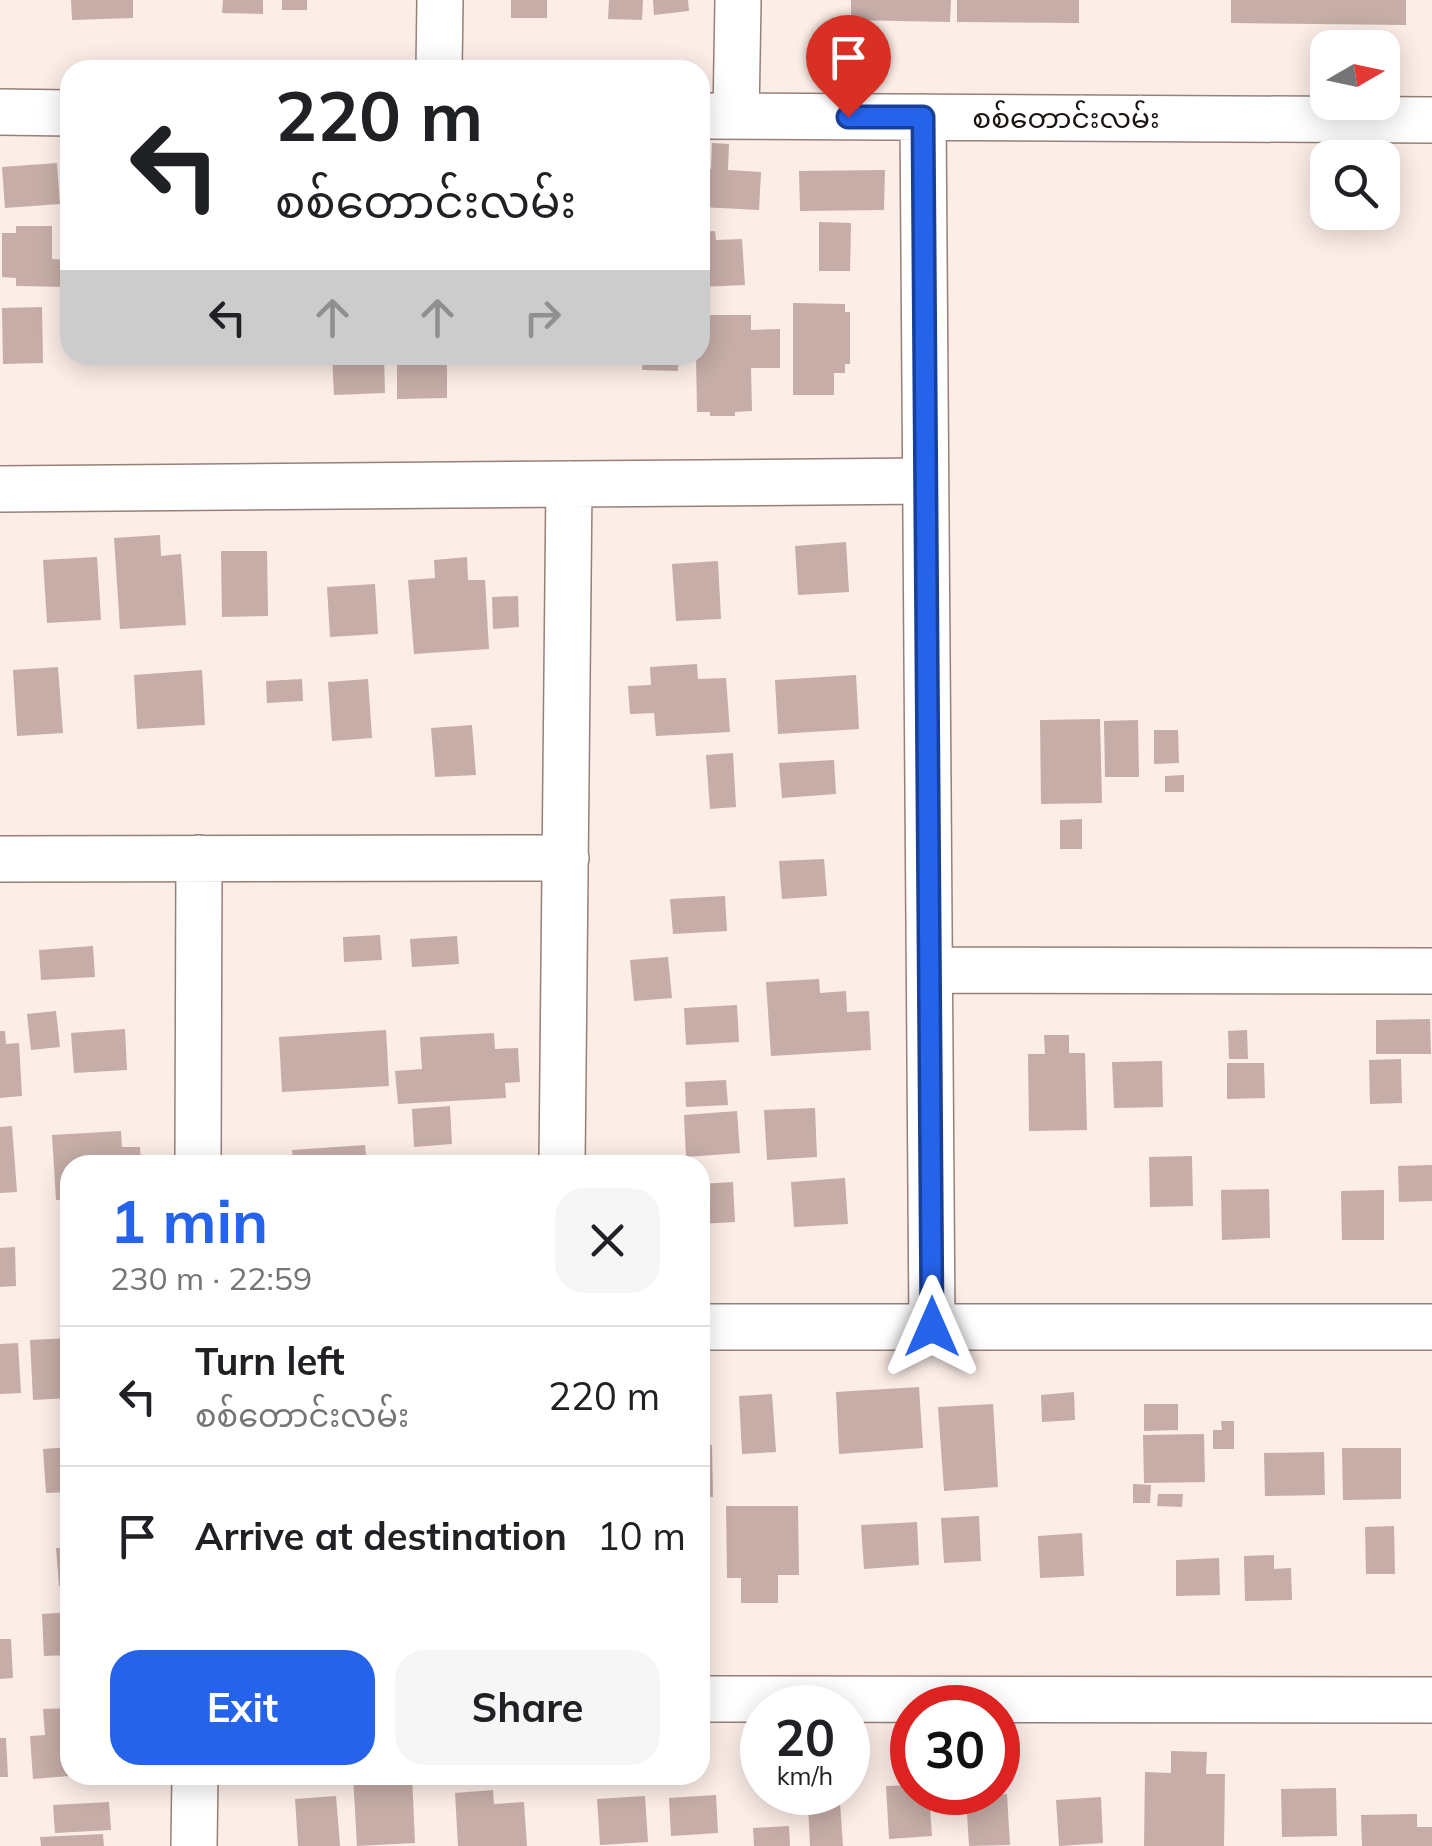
<!DOCTYPE html>
<html lang="en">
<head>
<meta charset="utf-8">
<style>
  :root { --surface:#fff; --page:#f6f6f6; --text:#202124; --muted:#757577; --line:#e0e0e0; --accent:#2563eb }
  body { margin:0; font-family:Mulish,"Noto Sans Myanmar",sans-serif; background:var(--page); color:var(--text); height:100vh; display:flex; flex-direction:column; font-size:38px; white-space:nowrap }
  * { box-sizing:border-box; margin:0 }
  p { font-size:32px; color:var(--muted) }
  .icon { flex:none; width:55px; height:55px; fill:none; stroke:currentColor; stroke-width:2; stroke-linecap:round; stroke-linejoin:round }
  .map { position:relative; flex:1; overflow:hidden }
  .drawer { position:absolute; left:60px; top:1155px; width:650px; height:630px; display:flex; flex-direction:column; background:var(--surface); border-radius:30px; box-shadow:0 5px 25px #0003 }
  .drawer>* { flex:none }
  .hud { position:absolute; left:60px; top:60px; width:650px; height:305px; border-radius:30px; box-shadow:0 5px 25px #0003; background:#fff; color:var(--text); overflow:hidden }
  .needle { width:65px; rotate:81deg }
  .fabs { position:absolute; left:1310px; top:30px; display:grid; gap:20px }
  .fabs a { display:grid; place-items:center; width:90px; height:90px; border-radius:20px; background:var(--surface); box-shadow:0 5px 25px #0003; font-size:50px }
  .speed { position:absolute; left:740px; top:1685px; display:flex; gap:20px; font-size:50px; font-weight:700; text-align:center }
  .speed>* { display:grid; place-content:center; width:130px; height:130px; border-radius:50%; background:var(--surface); box-shadow:0 5px 25px #0003; line-height:1 }
  .speed small { font-size:25px; font-weight:400 }
  .speed .limit { border:15px solid #d22; background:#fff; color:#111 }
  .pin { position:absolute; display:grid; place-items:center; width:85px; height:85px; color:#fff; margin:-102px -42px; border-radius:50% 50% 50% 0; rotate:-45deg; box-shadow:0 0 10px #0007 }
  .pin .icon { rotate:45deg }
  .me { position:absolute; width:110px; margin:-55px; rotate:0deg; stroke-linejoin:round; filter:drop-shadow(0 0 8px #0008) }
  .turn { display:flex; align-items:center; gap:35px; height:210px; padding:0 50px; font-size:45px }
  .turn .icon { width:130px; height:130px; stroke-width:2.5 }
  .turn b { display:block; font-size:70px; line-height:85px }
  .lanes { display:flex; align-items:center; height:95px; padding:0 50px; background:#0003; justify-content:center; gap:50px; direction:ltr }
  .lanes .off { opacity:.35 }
  .round { display:grid; place-items:center; flex:none; width:105px; height:105px; border-radius:30px; background:var(--page) }
  .overview { display:flex; align-items:center; justify-content:space-between; height:170px; padding:0 50px }
  h1 { font-size:60px; font-weight:700; line-height:75px; color:var(--accent) }
  .action { display:flex; gap:20px; margin-top:auto; padding:20px 50px }
  .action a { flex:1; height:115px; border-radius:30px; background:var(--accent); color:#fff; font-size:40px; font-weight:700; line-height:115px; text-align:center }
  .action a+a { background:var(--page); color:var(--text) }
  ul { padding:0; list-style:none }
  li { display:flex; align-items:center; gap:30px; height:140px; padding:0 50px; border-top:2px solid var(--line) }
  li div { flex:1 }
  li b { display:block; font-size:38px }
  li em { font-style:normal }
  .map>svg:first-child { display:block }
</style>
</head>
<body>
<div class="map">
<svg width="1432" height="1846" viewBox="0 0 1432 1846">
  <rect width="100%" height="100%" fill="#fcede7"/>
  <path fill="#c6ada7" d="M71 0H133V18L72 20Z
    M223 0H263V14L222 13Z
    M282 0H307V10H282Z
    M511 0H547V18H511Z
    M609 0H643L642 20 608 19Z
    M653 0H688L689 11 654 15Z
    M851 0H951L950 22 851 20Z
    M957 0H1079V23L957 22Z
    M1231 0H1406V25L1231 23Z
    M712 143 729 144 728 170 761 172 759 210 700 207V169H711Z
    M57 163 60 204 5 208 2 167Z
    M885 170 884 210 800 211 799 171Z
    M819 222 851 223 850 271H819Z
    M16 226H52V259L68 260 67 287 16 286V278L2 277V233H16Z
    M715 231 716 240 742 239 745 285 700 287V232Z
    M793 303 845 304V312H850V364H845V373H834V395H793Z
    M42 307 43 363 3 364 2 308Z
    M700 315H751V330L780 329V368H751L752 411 735 412V416H710V412H697L696 355H700Z
    M141 355H175V363L141 365Z
    M332 355H384L385 393 334 395Z
    M397 355H447V398L397 399Z
    M643 355H679L678 371 642 370Z
    M160 535 161 556 181 554 186 625 120 629 114 538Z
    M846 542 849 592 798 595 795 546Z
    M221 551H267L268 616 222 617Z
    M97 557 101 620 47 623 43 560Z
    M467 557 468 580H485L489 649 414 654 408 580 435 578 434 560Z
    M718 561 721 619 676 621 672 564Z
    M375 584 378 634 330 637 327 587Z
    M518 596 519 627 493 629 492 597Z
    M697 664 698 679 726 678 730 732 656 736 654 713 630 714 628 686 651 685 650 667Z
    M58 667 63 733 17 736 13 670Z
    M202 670 205 725 137 729 134 675Z
    M856 675 859 729 778 734 775 680Z
    M302 679 303 701 267 703 266 681Z
    M368 679 372 738 332 741 328 682Z
    M1100 719 1102 803 1041 804 1040 720Z
    M1138 720 1139 777H1105L1104 721Z
    M472 725 476 775 435 777 431 728Z
    M1154 730H1178L1179 763 1154 764Z
    M733 753 736 807 710 809 706 755Z
    M834 760 836 794 782 798 779 763Z
    M1184 775V792H1165V776Z
    M1082 819V849H1060V820Z
    M824 859 827 896 782 899 779 861Z
    M725 896 727 931 673 934 670 899Z
    M380 935 382 960 344 962 343 937Z
    M457 936 459 964 412 967 410 939Z
    M93 946 95 977 41 980 39 950Z
    M668 957 672 998 634 1001 630 960Z
    M819 979 820 993 846 991 847 1012 869 1011 871 1050 771 1056 766 982Z
    M737 1005 739 1042 686 1045 684 1008Z
    M56 1011 60 1047 31 1050 27 1014Z
    M1430 1019 1431 1054H1376V1020Z
    M125 1029 127 1070 74 1073 71 1033Z
    M386 1030 389 1086 282 1092 279 1037Z
    M1247 1030 1248 1059H1229L1228 1031Z
    M0 1031H5L6 1044 19 1043 22 1096 0 1098Z
    M494 1033 495 1049 518 1048 520 1082 505 1083 506 1098 398 1104 395 1071 422 1069 420 1037Z
    M1044 1035H1069V1053H1085L1087 1130 1029 1131 1028 1054H1045Z
    M1401 1059 1402 1103 1370 1104 1369 1060Z
    M1162 1061 1163 1107 1114 1108 1112 1062Z
    M1227 1063H1264L1265 1098 1227 1099Z
    M726 1080 728 1105 686 1107 685 1082Z
    M450 1106 452 1144 414 1147 412 1109Z
    M815 1108 817 1157 767 1160 764 1110Z
    M737 1111 740 1153 686 1157 684 1115Z
    M12 1126 17 1192 0 1193V1127Z
    M121 1131 122 1147H140L141 1165H70V1199L56 1200 52 1135Z
    M365 1145 367 1165H293L292 1150Z
    M1192 1156 1193 1206 1150 1207 1149 1157Z
    M1432 1165V1201L1399 1202 1398 1166Z
    M845 1178 848 1224 794 1227 791 1182Z
    M733 1182 735 1222 700 1224V1184Z
    M1269 1189 1270 1238 1222 1240 1221 1190Z
    M1384 1190V1240H1342L1341 1191Z
    M15 1247 16 1286 0 1287V1248Z
    M70 1338V1398L33 1400 30 1340Z
    M18 1343 21 1393 0 1394V1344Z
    M919 1387 923 1448 839 1454 836 1392Z
    M1074 1392 1075 1420 1042 1422 1041 1395Z
    M772 1394 776 1452 742 1454 739 1396Z
    M993 1404 998 1487 944 1491 938 1407Z
    M1144 1404H1178V1430L1144 1431Z
    M1221 1421H1234V1449H1213V1430H1222Z
    M1204 1434 1205 1482 1144 1483 1143 1435Z
    M700 1445H712L713 1497H700Z
    M70 1447V1492L46 1493 43 1449Z
    M1342 1448H1401V1499L1343 1500Z
    M1324 1452 1325 1495 1265 1496 1264 1453Z
    M1133 1484 1151 1485 1150 1503H1133Z
    M1158 1494H1183L1182 1507 1157 1506Z
    M726 1506H798L799 1575H778V1603H741V1578H727Z
    M700 1516H707L708 1567H700Z
    M979 1516 981 1561 944 1563 941 1518Z
    M917 1522 919 1565 864 1569 861 1525Z
    M1394 1526 1395 1574H1366L1365 1527Z
    M1082 1533 1084 1576 1040 1578 1038 1536Z
    M56 1548H70V1585L59 1586Z
    M1274 1555V1569L1291 1568 1292 1600 1245 1601 1244 1556Z
    M1219 1558 1220 1595 1176 1596V1560Z
    M70 1612V1655L44 1656 42 1614Z
    M0 1639H11L13 1678 0 1679Z
    M70 1708V1776L33 1779 30 1736 45 1735 43 1709Z
    M0 1738H6L8 1777H0Z
    M1171 1751 1207 1752 1206 1774H1225L1224 1846H1144L1145 1772 1171 1773Z
    M353 1775H412L415 1843 357 1846Z
    M912 1785V1792H929L932 1836 889 1839 886 1786Z
    M1336 1788 1337 1836 1282 1837 1281 1789Z
    M493 1790 494 1804 524 1802 527 1846H458L455 1793Z
    M1007 1794 1010 1845 969 1846 966 1797Z
    M716 1795 718 1833 671 1836 669 1798Z
    M336 1796 340 1846H298L295 1799Z
    M645 1796 648 1842 600 1845 597 1799Z
    M1101 1797 1103 1843 1059 1846 1056 1800Z
    M109 1802 111 1830 55 1833 53 1805Z
    M840 1803 843 1846H810L808 1805Z
    M1417 1814V1827H1432V1846H1362L1361 1815Z
    M789 1826 790 1846H754L753 1828Z
    M103 1834 104 1846H41L40 1837Z"/>
  <g fill="none" stroke-linecap="round" stroke-linejoin="round">
    <g stroke="#968078" stroke-width="48">
      <path id="minor" d="M439 70 440 0
        M0 112 70 113
        M700 116 1432 120
        M736 116 738 0
        M923 117 932 1327
        M0 489 925 481
        M0 859 566 858
        M930 970 1432 971
        M198 1165 199 858
        M562 1165 569 484
        M700 1327H1432
        M700 1699 1432 1700
        M194 1846 195 1775"/>
    </g>
    <use href="#minor" stroke="#fff" stroke-width="45"/>
  </g>
  <g fill="none" stroke-linecap="round" stroke-linejoin="round">
    <g stroke="#184099" stroke-width="25">
      <path id="route" d="M848 117H923L932 1327"/>
    </g>
    <use href="#route" stroke="#2563eb" stroke-width="18"/>
  </g>
  <g text-anchor="middle" stroke-width="9" stroke-linejoin="round" paint-order="stroke">
    <g font-size="28" fill="#1b1310" stroke="#fff">
      <text x="1066" y="128">စစ်တောင်းလမ်း</text>
    </g>
  </g>
</svg>
<div class="fabs">
<a><svg class="needle" viewBox="-14 -14 28 28"><path d="M0-13l5 13h-10z" fill="#e53935"/><path d="M0 13l5-13h-10z" fill="#757577"/></svg></a>
<a><svg class="icon" aria-label="search" viewBox="0 0 24 24"><circle cx="10" cy="10" r="6"/><path d="M15 15l6 6"/></svg></a>
</div>
<div class="speed"><div>20<small>km/h</small></div><div class="limit">30</div></div>
<div class="pin" style="left:848px;top:117px;background:#d93025"><svg class="icon" aria-label="arrive" viewBox="0 0 24 24"><path d="M6 21V4h12l-3 4 3 4H6"/></svg></div>
<svg class="me" style="left:932px;top:1327px" viewBox="-20 -20 40 40"><path d="M0-17L14 15 0 8-14 15z" fill="#2563eb" stroke="#fff" stroke-width="4"/></svg>
<div class="hud">
<div class="turn"><svg class="icon" aria-label="left" viewBox="0 0 24 24"><path d="M17 20v-9H6M10 6l-5 5 5 5"/></svg><div><b>220 m</b>စစ်တောင်းလမ်း</div></div>
<div class="lanes"><svg class="icon" aria-label="left" viewBox="0 0 24 24"><path d="M17 20v-9H6M10 6l-5 5 5 5"/></svg><svg class="icon off" aria-label="ahead" viewBox="0 0 24 24"><path d="M12 20V5M6 11l6-6 6 6"/></svg><svg class="icon off" aria-label="ahead" viewBox="0 0 24 24"><path d="M12 20V5M6 11l6-6 6 6"/></svg><svg class="icon off" aria-label="right" viewBox="0 0 24 24"><path d="M7 20v-9h11M14 6l5 5-5 5"/></svg></div>
</div>
<section class="drawer">
<div class="overview"><div><h1>1 min</h1><p>230 m · 22:59</p></div><a class="round"><svg class="icon" aria-label="close" viewBox="0 0 24 24"><path d="M6 6l12 12M18 6L6 18"/></svg></a></div>
<ul>
<li><svg class="icon" aria-label="left" viewBox="0 0 24 24"><path d="M17 20v-9H6M10 6l-5 5 5 5"/></svg><div><b>Turn left</b><p>စစ်တောင်းလမ်း</p></div><em>220 m</em></li>
<li><svg class="icon" aria-label="arrive" viewBox="0 0 24 24"><path d="M6 21V4h12l-3 4 3 4H6"/></svg><div><b>Arrive at destination</b></div><em>10 m</em></li>
</ul>
<div class="action"><a>Exit</a><a>Share</a></div>
</section>
</div>
</body>
</html>
